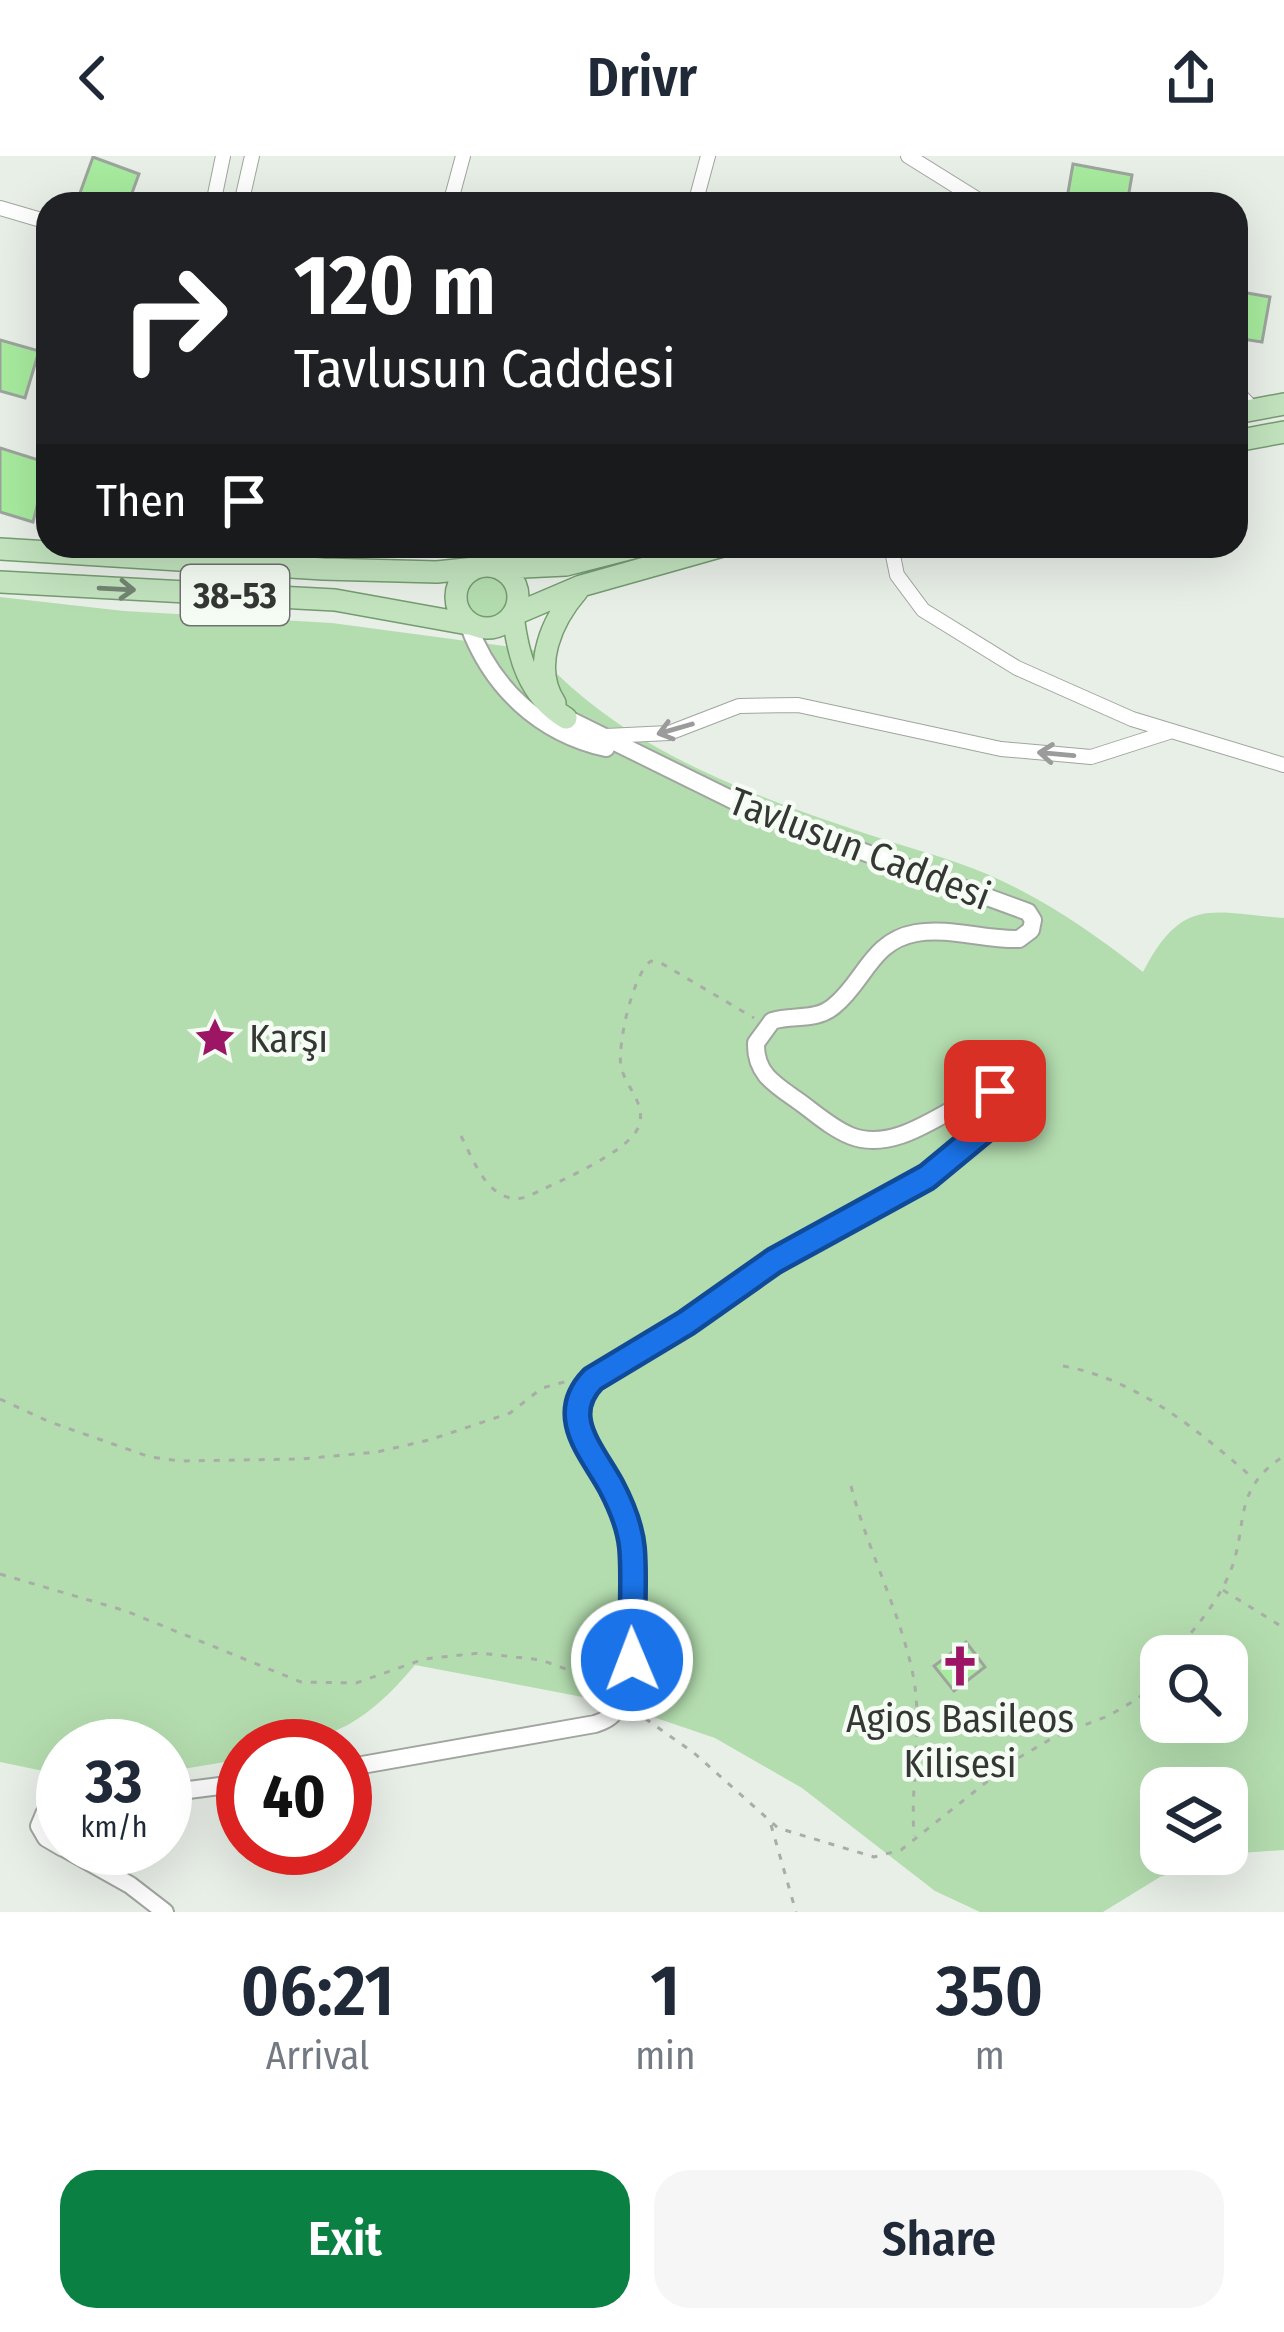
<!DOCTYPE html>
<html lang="en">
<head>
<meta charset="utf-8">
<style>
  :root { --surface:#fff; --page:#f6f6f7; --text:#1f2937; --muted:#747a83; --accent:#0b8043 }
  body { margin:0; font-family:"Fira Sans Condensed",sans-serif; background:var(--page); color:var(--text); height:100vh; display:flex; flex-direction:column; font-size:45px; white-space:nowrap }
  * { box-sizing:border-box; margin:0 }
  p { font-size:39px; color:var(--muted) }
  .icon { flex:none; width:66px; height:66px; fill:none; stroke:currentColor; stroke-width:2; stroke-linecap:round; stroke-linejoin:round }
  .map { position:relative; height:1756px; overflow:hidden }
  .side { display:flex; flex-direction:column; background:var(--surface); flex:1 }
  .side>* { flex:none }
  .top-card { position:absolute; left:36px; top:36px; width:1212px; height:366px; border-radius:36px; box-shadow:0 12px 48px #0002; background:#202124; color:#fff; overflow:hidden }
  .controls { position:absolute; left:1140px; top:1479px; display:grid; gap:24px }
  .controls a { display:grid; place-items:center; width:108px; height:108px; border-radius:24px; background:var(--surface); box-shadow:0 12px 48px #0002; font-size:60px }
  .speed { position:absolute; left:36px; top:1563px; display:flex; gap:24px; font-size:60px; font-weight:700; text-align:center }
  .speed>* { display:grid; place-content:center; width:156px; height:156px; border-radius:50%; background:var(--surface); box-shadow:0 12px 48px #0002; line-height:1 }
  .speed small { font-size:30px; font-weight:400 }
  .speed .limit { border:18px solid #d22; background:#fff; color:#111 }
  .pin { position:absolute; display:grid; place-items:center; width:102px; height:102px; color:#fff; margin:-51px; border-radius:24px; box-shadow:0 6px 18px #0006 }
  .me { position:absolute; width:132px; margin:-66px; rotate:359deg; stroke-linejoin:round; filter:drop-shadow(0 0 9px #0008) }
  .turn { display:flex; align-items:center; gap:42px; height:252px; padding:0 60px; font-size:54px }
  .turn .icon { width:156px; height:156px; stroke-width:2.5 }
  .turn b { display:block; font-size:84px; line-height:102px }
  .then { display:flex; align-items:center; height:114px; padding:0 60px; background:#0003; gap:24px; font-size:45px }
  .eta { display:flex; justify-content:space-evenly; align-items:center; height:204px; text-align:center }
  .eta b { font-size:72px; font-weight:600; line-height:84px }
  .action { display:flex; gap:24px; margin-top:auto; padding:24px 60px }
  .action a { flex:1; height:138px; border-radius:36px; background:var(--accent); color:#fff; font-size:48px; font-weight:600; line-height:138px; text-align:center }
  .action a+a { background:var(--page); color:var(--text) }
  header { display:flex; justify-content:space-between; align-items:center; height:156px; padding:0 60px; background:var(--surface); font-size:54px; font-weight:600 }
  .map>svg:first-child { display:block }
</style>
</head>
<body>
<header><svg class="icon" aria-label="back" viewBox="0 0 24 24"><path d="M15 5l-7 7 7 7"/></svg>Drivr<svg class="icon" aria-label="share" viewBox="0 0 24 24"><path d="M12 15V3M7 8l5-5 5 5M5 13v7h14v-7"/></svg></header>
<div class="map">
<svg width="1284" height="1756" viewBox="0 0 1284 1756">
  <rect width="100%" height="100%" fill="#e8efe7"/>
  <path fill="#b4ddaf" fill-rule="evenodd" d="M460 443a26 26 0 1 1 52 0a26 26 0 1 1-52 0Z
    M0 441 124 455 332 467 556 497V517C640 599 754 640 864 677 905 691 947 701 987 718 1044 743 1095 778 1143 816 1182 740 1211 756 1284 762V1694L1227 1698V1632H1161V1698H1227L1160 1721 1103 1756H980L935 1735 802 1632 715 1582 609 1546 415 1509C362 1572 324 1590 243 1590V1603L165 1616V1590H63V1619L0 1606ZM1161 1500H1227V1566H1161Z"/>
  <path fill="#a7eb9e" stroke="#9da49d" stroke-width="3" d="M93 1 139 18 128 48H76Z
    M1073 8 1132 19 1127 48H1066Z
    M1236 135 1270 141 1262 186 1236 182Z
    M0 184 39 195 25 242 0 235Z
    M0 292 48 307 33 366 0 356Z
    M966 1486 985 1511 954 1535 934 1510Z"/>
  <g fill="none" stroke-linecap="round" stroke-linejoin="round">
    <g stroke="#a0a69f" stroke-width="16">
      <path id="minor" d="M908 0 985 48
        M213 48 223 0
        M241 48 252 0
        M450 48 463 0
        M695 48 708 0
        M0 52 48 66
        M1236 235 1254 254
        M891 390 897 419 923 454 1017 512 1132 563 1284 609
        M606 580 669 577 739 550 798 549 1001 593 1091 601 1169 576"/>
    </g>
    <g stroke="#a0a69f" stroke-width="20">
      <path id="tertiary" d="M468 468C491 531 539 577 606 592
        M345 1612 595 1568C604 1565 611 1562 617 1553 639 1522 635 1390 622 1354 610 1323 582 1298 577 1264 575 1247 582 1235 593 1223L686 1167 774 1105 927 1020 971 987 1005 954 1003 941 989 935C947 951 898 998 851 980 831 972 814 956 797 944 774 928 755 917 756 887L772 865C793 858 815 866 834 850 865 825 871 785 916 777 949 771 985 784 1019 783L1031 774 1033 764 1028 756 765 660 566 562
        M165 1637 243 1627
        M63 1653 44 1658 39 1670 46 1682 63 1692
        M64 1692 130 1729 165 1756"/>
    </g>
    <g stroke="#769b71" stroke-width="24">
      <path id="primary" d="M1236 257 1284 248
        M1236 285 1284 276
        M0 393 323 413 437 416 475 412
        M456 441a31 31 0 1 1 62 0a31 31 0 1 1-62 0Z
        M500 412 566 409 640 390
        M0 426 335 444 468 468
        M555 547C531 510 552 464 578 434
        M566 562C528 539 518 500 513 459L581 430 723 390"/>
    </g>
    <path stroke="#a8ada7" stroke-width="3" stroke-dasharray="6 9" stroke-linecap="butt" d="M461 980C475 1007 490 1051 527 1041 554 1027 625 999 638 972 648 949 626 932 621 911 617 889 633 817 651 805L661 807 754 862
      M1063 1210C1137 1223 1199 1275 1254 1323
      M0 1243 50 1266 150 1301 181 1305 301 1303 377 1296 429 1284 510 1257 542 1232 568 1225
      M851 1330C867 1392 898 1451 912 1514 924 1567 910 1626 914 1680
      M0 1418 126 1455 301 1526 356 1527 424 1503 480 1497 541 1504 607 1528
      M1223 1434 1284 1472
      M1172 1500C1192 1475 1213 1453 1227 1423 1251 1373 1228 1336 1284 1300
      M633 1554 694 1597 778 1672 874 1701 901 1694 1013 1605 1056 1580 1108 1560 1139 1542 1161 1514
      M771 1669 796 1756"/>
    <use href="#minor" stroke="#fff" stroke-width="14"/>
    <use href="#tertiary" stroke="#fff" stroke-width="16"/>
    <use href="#primary" stroke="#c2e3be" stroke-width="21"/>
  </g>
  <defs><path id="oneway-shaft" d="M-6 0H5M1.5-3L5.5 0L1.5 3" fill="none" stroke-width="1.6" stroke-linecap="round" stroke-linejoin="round" transform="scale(3)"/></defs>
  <use stroke="#748472" href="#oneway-shaft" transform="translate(117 433) rotate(3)"/>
  <g stroke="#9a9b9a">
    <use href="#oneway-shaft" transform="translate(675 573) rotate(164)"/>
    <use href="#oneway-shaft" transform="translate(1056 598) rotate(-175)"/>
  </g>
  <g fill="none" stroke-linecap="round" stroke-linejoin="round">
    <g stroke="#114b97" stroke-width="30">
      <path id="route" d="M632 1504C631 1467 635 1428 632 1392 630 1371 621 1349 611 1330 592 1295 557 1260 593 1223L686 1167 774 1105 927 1021 1002 959 1005 945 995 935"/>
    </g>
    <use href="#route" stroke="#1a73e8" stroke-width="21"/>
  </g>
  <defs>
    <g id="sight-bare" transform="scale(3.24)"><path d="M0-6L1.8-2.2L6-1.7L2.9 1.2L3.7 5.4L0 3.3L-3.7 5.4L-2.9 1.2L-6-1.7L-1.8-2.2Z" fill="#9d1565" stroke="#f5fcf4" stroke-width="2.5" paint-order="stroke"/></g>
    <g id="church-bare" transform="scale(3.24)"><path d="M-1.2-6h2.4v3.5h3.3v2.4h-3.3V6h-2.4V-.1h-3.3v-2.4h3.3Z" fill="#9d1565" stroke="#f5fcf4" stroke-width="2.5" paint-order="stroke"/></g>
  </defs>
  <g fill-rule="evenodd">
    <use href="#sight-bare" x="215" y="882"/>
    <use href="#church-bare" x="960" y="1510"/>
  </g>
  <g text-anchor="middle" stroke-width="9" stroke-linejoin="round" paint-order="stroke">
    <rect fill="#f5fcf4" stroke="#6f726e" stroke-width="3" x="181" y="409" width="108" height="60" rx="9"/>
    <g font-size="36" font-weight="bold" fill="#353734">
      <text x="235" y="452">38-53</text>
    </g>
    <g font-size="39" fill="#353734" stroke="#f5fcf4">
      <text transform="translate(860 692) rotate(21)" y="14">Tavlusun Caddesi</text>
    </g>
    <g font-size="39" fill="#353734" stroke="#f5fcf4" text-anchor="start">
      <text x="249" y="896">Karşı</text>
      <text x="960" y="1576" text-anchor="middle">Agios Basileos<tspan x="960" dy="45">Kilisesi</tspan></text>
    </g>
  </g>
</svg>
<div class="controls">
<a><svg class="icon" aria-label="search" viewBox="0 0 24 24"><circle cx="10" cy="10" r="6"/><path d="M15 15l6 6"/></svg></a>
<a><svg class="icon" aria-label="layers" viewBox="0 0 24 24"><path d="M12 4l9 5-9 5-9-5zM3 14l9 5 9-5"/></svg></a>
</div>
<div class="speed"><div>33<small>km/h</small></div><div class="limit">40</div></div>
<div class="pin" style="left:995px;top:935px;background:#d93025"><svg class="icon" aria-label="arrive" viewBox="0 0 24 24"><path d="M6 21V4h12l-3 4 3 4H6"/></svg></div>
<svg class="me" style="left:632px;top:1504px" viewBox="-20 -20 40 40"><circle r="17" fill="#1a73e8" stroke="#fff" stroke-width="3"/><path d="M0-11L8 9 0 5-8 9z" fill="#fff"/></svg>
<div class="top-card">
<div class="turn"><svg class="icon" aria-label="right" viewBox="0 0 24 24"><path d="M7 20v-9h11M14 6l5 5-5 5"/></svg><div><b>120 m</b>Tavlusun Caddesi</div></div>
<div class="then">Then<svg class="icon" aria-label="arrive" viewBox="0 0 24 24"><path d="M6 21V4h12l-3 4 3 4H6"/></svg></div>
</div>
</div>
<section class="side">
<div class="eta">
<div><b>06:21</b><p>Arrival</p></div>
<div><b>1</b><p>min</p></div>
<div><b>350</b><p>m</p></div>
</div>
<div class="action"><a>Exit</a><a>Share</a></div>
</section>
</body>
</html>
